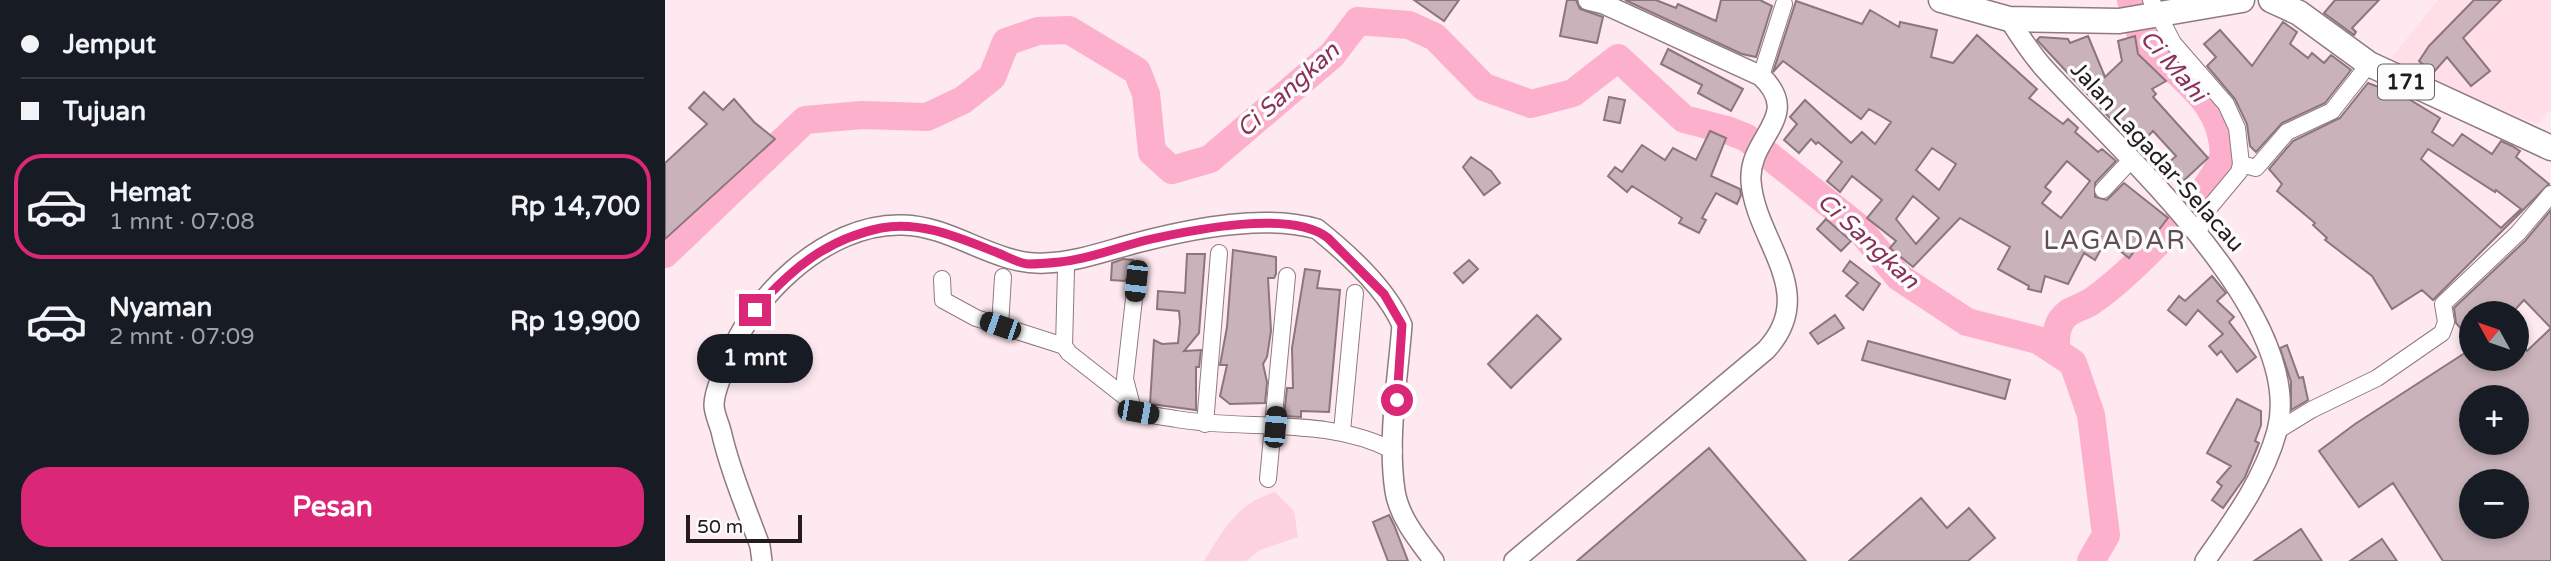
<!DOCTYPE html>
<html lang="id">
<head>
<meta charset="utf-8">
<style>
	:root { --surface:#171b24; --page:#242831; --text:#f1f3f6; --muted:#9ea1a6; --line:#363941; --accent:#db2777 }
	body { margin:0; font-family:"Varela Round",sans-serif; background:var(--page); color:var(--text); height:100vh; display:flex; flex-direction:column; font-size:26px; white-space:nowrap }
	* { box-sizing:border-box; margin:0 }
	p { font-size:23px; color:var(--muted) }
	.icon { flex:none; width:38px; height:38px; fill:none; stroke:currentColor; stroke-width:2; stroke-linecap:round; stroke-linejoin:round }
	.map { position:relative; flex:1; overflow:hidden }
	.drawer { display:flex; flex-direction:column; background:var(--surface); width:665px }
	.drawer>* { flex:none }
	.guide { display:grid; align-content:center; height:154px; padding:0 21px; background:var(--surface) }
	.needle { width:46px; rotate:310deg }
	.controls { position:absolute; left:1794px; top:301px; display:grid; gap:14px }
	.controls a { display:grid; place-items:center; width:70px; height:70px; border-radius:50%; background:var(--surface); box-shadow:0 4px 10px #0003; font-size:35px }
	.scale { position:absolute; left:21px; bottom:18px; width:116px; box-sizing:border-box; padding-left:7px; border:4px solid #231b1e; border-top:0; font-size:19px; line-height:24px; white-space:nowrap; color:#231b1e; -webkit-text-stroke:5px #fcfcfc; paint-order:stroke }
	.end { position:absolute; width:32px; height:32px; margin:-16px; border:9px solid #db2777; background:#fff; box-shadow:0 0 0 4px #fff }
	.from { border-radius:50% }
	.bubble { position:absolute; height:49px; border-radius:24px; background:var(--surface); box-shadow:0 4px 10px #0003; font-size:23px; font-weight:700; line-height:49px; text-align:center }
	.car { position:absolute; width:21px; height:42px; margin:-21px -10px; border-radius:9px; box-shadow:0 0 5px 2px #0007; background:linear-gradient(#222 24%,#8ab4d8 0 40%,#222 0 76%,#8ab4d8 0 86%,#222 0) }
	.guide b { display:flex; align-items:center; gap:24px; height:66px; font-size:26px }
	.guide b+b { border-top:2px solid var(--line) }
	.guide i { width:18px; height:18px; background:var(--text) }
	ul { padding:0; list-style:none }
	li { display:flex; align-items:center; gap:21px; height:105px; margin:0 14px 10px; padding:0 7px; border:4px solid transparent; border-radius:28px }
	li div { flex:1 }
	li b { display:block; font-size:26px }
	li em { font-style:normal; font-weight:700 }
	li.on { border-color:var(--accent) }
	li>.icon { width:63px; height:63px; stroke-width:1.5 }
	.action { display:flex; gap:14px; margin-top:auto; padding:14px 21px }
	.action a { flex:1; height:80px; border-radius:28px; background:var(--accent); color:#fff; font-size:28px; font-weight:700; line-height:80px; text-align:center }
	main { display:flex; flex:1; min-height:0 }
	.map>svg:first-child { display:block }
	.built { fill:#ffdee8 }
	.green { fill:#fcd2e0 }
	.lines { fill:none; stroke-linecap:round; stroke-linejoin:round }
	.river { stroke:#fdb0cb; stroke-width:28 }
	.building { fill:#c9b2b9; stroke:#8b767d; stroke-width:2; fill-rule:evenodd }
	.minor-casing { stroke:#8f7a81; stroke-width:18 }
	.tertiary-casing { stroke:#8f7a81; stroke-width:22 }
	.primary-casing { stroke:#8f7a81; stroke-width:27 }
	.minor { stroke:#fff; stroke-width:16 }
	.tertiary { stroke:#fff; stroke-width:19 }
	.primary { stroke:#fff; stroke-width:24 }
	.route { stroke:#db2777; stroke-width:9 }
	.labels { text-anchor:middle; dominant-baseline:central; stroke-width:7; stroke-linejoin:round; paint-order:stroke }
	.shield { fill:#fcfcfc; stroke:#645e61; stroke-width:2 }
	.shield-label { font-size:21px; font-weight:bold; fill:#231b1e }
	.street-label { font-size:23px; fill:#231b1e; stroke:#fcfcfc }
	.water-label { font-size:24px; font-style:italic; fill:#893257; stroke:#fcfcfc }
	.quarter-label { font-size:26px; letter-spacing:2px; fill:#614d54; stroke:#fcfcfc }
</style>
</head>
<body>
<main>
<section class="drawer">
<div class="guide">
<b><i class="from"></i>Jemput</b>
<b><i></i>Tujuan</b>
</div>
<ul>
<li class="on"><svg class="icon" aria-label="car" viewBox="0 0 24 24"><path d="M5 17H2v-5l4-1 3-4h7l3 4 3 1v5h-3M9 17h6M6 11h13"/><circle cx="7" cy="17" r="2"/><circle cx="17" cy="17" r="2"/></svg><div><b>Hemat</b><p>1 mnt · 07:08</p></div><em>Rp 14,700</em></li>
<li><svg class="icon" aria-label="car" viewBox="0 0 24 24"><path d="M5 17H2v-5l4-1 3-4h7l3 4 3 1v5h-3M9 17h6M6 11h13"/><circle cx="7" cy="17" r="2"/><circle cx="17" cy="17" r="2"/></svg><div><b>Nyaman</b><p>2 mnt · 07:09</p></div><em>Rp 19,900</em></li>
</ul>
<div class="action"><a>Pesan</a></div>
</section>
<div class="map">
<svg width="1886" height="561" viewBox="0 0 1886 561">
	<rect width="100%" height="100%" fill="#fde9ef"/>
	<!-- built -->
	<path class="built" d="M1773 0H1886V110L1872 124 1722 63Z"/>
	<!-- green -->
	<path class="green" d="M610 492 629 511 633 537 595 550 581 561H539C560 528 571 504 610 492Z"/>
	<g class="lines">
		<!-- river -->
		<path class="river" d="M0 254 140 120 197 115 262 117 298 100 327 77 341 42 373 31 404 30 472 71 481 94 487 152 507 170 545 159 667 55 693 21 744 25 770 37 819 87 866 104 908 93 953 58 1019 119 1062 130 1082 138 1193 227 1234 277 1302 322 1373 340 1408 363 1426 415 1441 535 1426 561
			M1391 352C1391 340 1390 326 1399 317 1405 309 1419 307 1427 301 1462 277 1541 199 1557 160 1560 154 1558 142 1556 134 1546 91 1502 70 1477 35 1471 26 1469 11 1466 0"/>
	</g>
	<!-- building -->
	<path class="building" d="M749 0H794L779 21Z
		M902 0H911L915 9 938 17 932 43 895 36Z
		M960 0H991L1011 8 1013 4 1051 21 1056 0H1095L1107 6 1091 57 1077 54Z
		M1670 0H1714L1687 28 1691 32 1689 35 1659 13Z
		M1809 0H1836L1798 38 1825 71 1806 86 1782 57 1768 73 1754 61 1764 46Z
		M1131 1 1197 24 1205 10 1234 27 1235 22 1272 30 1266 57 1288 63 1312 35 1372 89 1364 98 1398 124 1403 119 1413 128 1410 132 1433 152 1437 149 1451 161 1430 183V197L1442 200 1459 183 1503 218 1481 246 1475 244 1464 258 1441 240 1430 260 1419 253 1403 284 1380 276 1376 292 1363 289 1364 286 1333 269 1345 247 1295 218 1248 267 1225 248 1231 241 1202 218 1217 200 1187 176 1175 192 1162 181 1177 162 1153 142 1151 144 1146 139 1134 153 1119 140 1132 124 1125 117 1140 100 1186 143 1197 132 1210 144 1226 122 1204 109 1196 119 1118 61 1108 72ZM1267 148 1291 164 1274 190 1251 170ZM1402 161 1425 181 1396 218 1377 203 1386 192 1380 187ZM1248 196 1274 218 1251 244 1231 219Z
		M1618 22 1632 32 1625 44 1643 58 1647 53 1659 63 1666 55 1686 70 1660 103 1617 123 1591 152 1585 146 1582 124 1570 99 1542 66 1551 57 1539 44 1555 30 1587 66Z
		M1423 36 1440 77 1457 61 1453 41 1470 36 1473 54 1501 81 1487 89 1491 94 1488 97 1543 158 1514 185 1499 167 1511 156 1488 131 1472 147 1372 40 1375 37 1403 39 1405 43Z
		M1003 49 1078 89 1066 111 1033 93 1037 85 996 64Z
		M1703 83 1742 98 1775 118 1767 132 1788 146 1797 134 1827 154 1836 141 1847 146 1855 151 1851 157 1884 184 1768 300 1757 290 1727 309 1707 276 1660 240 1662 238 1648 225 1650 223 1612 191 1617 184 1604 169 1628 141 1675 118ZM1763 149 1830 192 1831 190 1856 209 1836 228 1756 159Z
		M39 92 58 110 69 99 89 122 110 139 0 239V163L42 124 24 108Z
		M944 97 960 100 955 123 939 120Z
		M1045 131 1061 138 1046 176 1075 189 1076 195 1072 204 1051 193 1037 218 1041 220 1034 233 1014 223 1017 218 967 186 962 192 943 176 950 167 957 172 977 145 1000 160 1008 148 1031 160Z
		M806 157 826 171 835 183 819 195 798 167Z
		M1886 210V561H1778L1728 483 1694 507 1654 451 1690 424 1806 349V359H1852V335L1862 351 1886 328 1859 300 1847 313H1806V340L1791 323 1789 308 1860 241ZM1806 397H1852V443H1806ZM1806 481H1852V527H1806Z
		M1161 219 1186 241 1176 251 1152 229Z
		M568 250 611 257V274L609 278H603L606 331 602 357 598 364 602 382 600 403 565 404 555 396 562 365H555L562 327Z
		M522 254H540L534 333 519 351 536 350 534 367H531V410L485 404 489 340 497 344 513 343 515 322 514 311 492 309 493 291 520 293Z
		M458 259 468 260 467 271 460 281 446 280 447 263Z
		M804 260 813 269 798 283 789 273Z
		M1185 261 1215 284 1198 310 1181 296 1193 283 1178 271Z
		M640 269 655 271 652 288 675 290 664 412 636 411V417L619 416 622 388H628L627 348Z
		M1547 276 1561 293 1552 301 1569 317 1564 322 1591 357 1572 372 1556 351 1552 355 1544 346 1558 334 1533 310 1521 325 1503 310 1514 296 1520 301Z
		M872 315 896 339 846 388 823 364Z
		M1170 315 1179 328 1153 344 1145 333Z
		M1203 341 1345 380 1340 399 1197 360Z
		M1622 345 1634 378 1638 377 1643 400 1626 410V382L1615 348Z
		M1572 399 1596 411V425L1590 441 1594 443 1580 477 1558 508 1547 500 1557 486 1552 482 1566 466 1542 453Z
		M1044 448 1141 561H912Z
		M1256 498 1282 528 1304 508 1330 538 1303 561H1184Z
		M724 515 729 525 743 561H723L708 522Z
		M1636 529 1657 561H1589Z
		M1717 539 1732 561H1685Z"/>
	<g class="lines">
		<!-- minor casing -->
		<g class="minor-casing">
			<path id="minor" d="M1486 0 1508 43 1561 104 1572 128 1576 164 1574 172 1544 208 1532 235
				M1096 76 1119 4
				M1576 164 1591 168 1622 132 1667 111 1704 64
				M1438 190 1466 160
				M401 270 399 346 404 353 464 400
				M277 279 278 300 311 318 399 346
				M471 281 460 379 468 410C481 416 497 416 511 419 582 431 663 416 729 451
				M335 326 338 277
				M540 424 554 253
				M677 431 690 293
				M1612 431 1646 410 1712 378 1777 333 1781 322 1778 304 1853 233 1886 194
				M603 479 622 276"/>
		</g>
		<!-- tertiary casing -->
		<g class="tertiary-casing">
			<path id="tertiary" d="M1344 19C1354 35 1365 52 1378 67 1449 146 1643 314 1612 431 1599 479 1568 521 1540 561
				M97 561 95 546C81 508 65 470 56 431 54 423 49 413 49 405 49 393 55 381 59 369 81 301 160 222 238 225 288 226 331 266 380 263 414 262 446 249 479 241 530 228 600 214 652 229 683 254 721 288 737 325 733 378 722 438 730 491 734 517 753 540 769 561
				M849 561 1101 350C1155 292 1090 241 1086 181 1083 136 1139 117 1096 76L939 4 923 0"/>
		</g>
		<!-- primary casing -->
		<g class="primary-casing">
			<path id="primary" d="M1276 0 1344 19 1454 21 1577 0
				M1606 0 1634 13 1704 64 1886 148"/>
		</g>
		<!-- minor -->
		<use href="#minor" class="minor"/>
		<!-- tertiary -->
		<use href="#tertiary" class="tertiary"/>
		<!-- primary -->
		<use href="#primary" class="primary"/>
	</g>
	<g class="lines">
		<!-- route -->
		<path class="route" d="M90 310C126 269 162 239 216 228 256 220 297 239 333 253 343 257 353 263 363 264 374 264 385 263 395 262 425 259 453 247 482 240 527 230 626 209 663 238L719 294 737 325 732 400"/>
	</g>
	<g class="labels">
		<!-- shield labels -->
		<rect class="shield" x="1713" y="64.5" width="56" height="35" rx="5"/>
		<g class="shield-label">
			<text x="1741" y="82">171</text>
		</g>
		<!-- street labels -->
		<g class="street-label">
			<text transform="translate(1492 157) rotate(48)">Jalan Lagadar-Selacau</text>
		</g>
		<!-- water labels -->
		<g class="water-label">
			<text transform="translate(1508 66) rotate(49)">Ci Mahi</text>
			<text transform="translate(623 90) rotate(-42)">Ci Sangkan</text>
			<text transform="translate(1203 241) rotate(43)">Ci Sangkan</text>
		</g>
		<!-- quarter labels -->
		<g class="quarter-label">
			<text x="1450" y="240">LAGADAR</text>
		</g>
	</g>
</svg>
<div class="controls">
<a><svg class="needle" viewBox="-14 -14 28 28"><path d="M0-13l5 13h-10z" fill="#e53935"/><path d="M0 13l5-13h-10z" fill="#9ea1a6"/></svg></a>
<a>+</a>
<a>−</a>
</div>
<div class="scale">50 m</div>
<i class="end from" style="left:732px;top:400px"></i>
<i class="end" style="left:90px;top:310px"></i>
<div class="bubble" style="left:32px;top:334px;width:116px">1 mnt</div>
<i class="car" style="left:471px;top:281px;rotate:186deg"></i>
<i class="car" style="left:335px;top:326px;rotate:289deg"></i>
<i class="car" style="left:473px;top:412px;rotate:100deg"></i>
<i class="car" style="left:610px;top:427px;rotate:5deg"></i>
</div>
</main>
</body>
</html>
